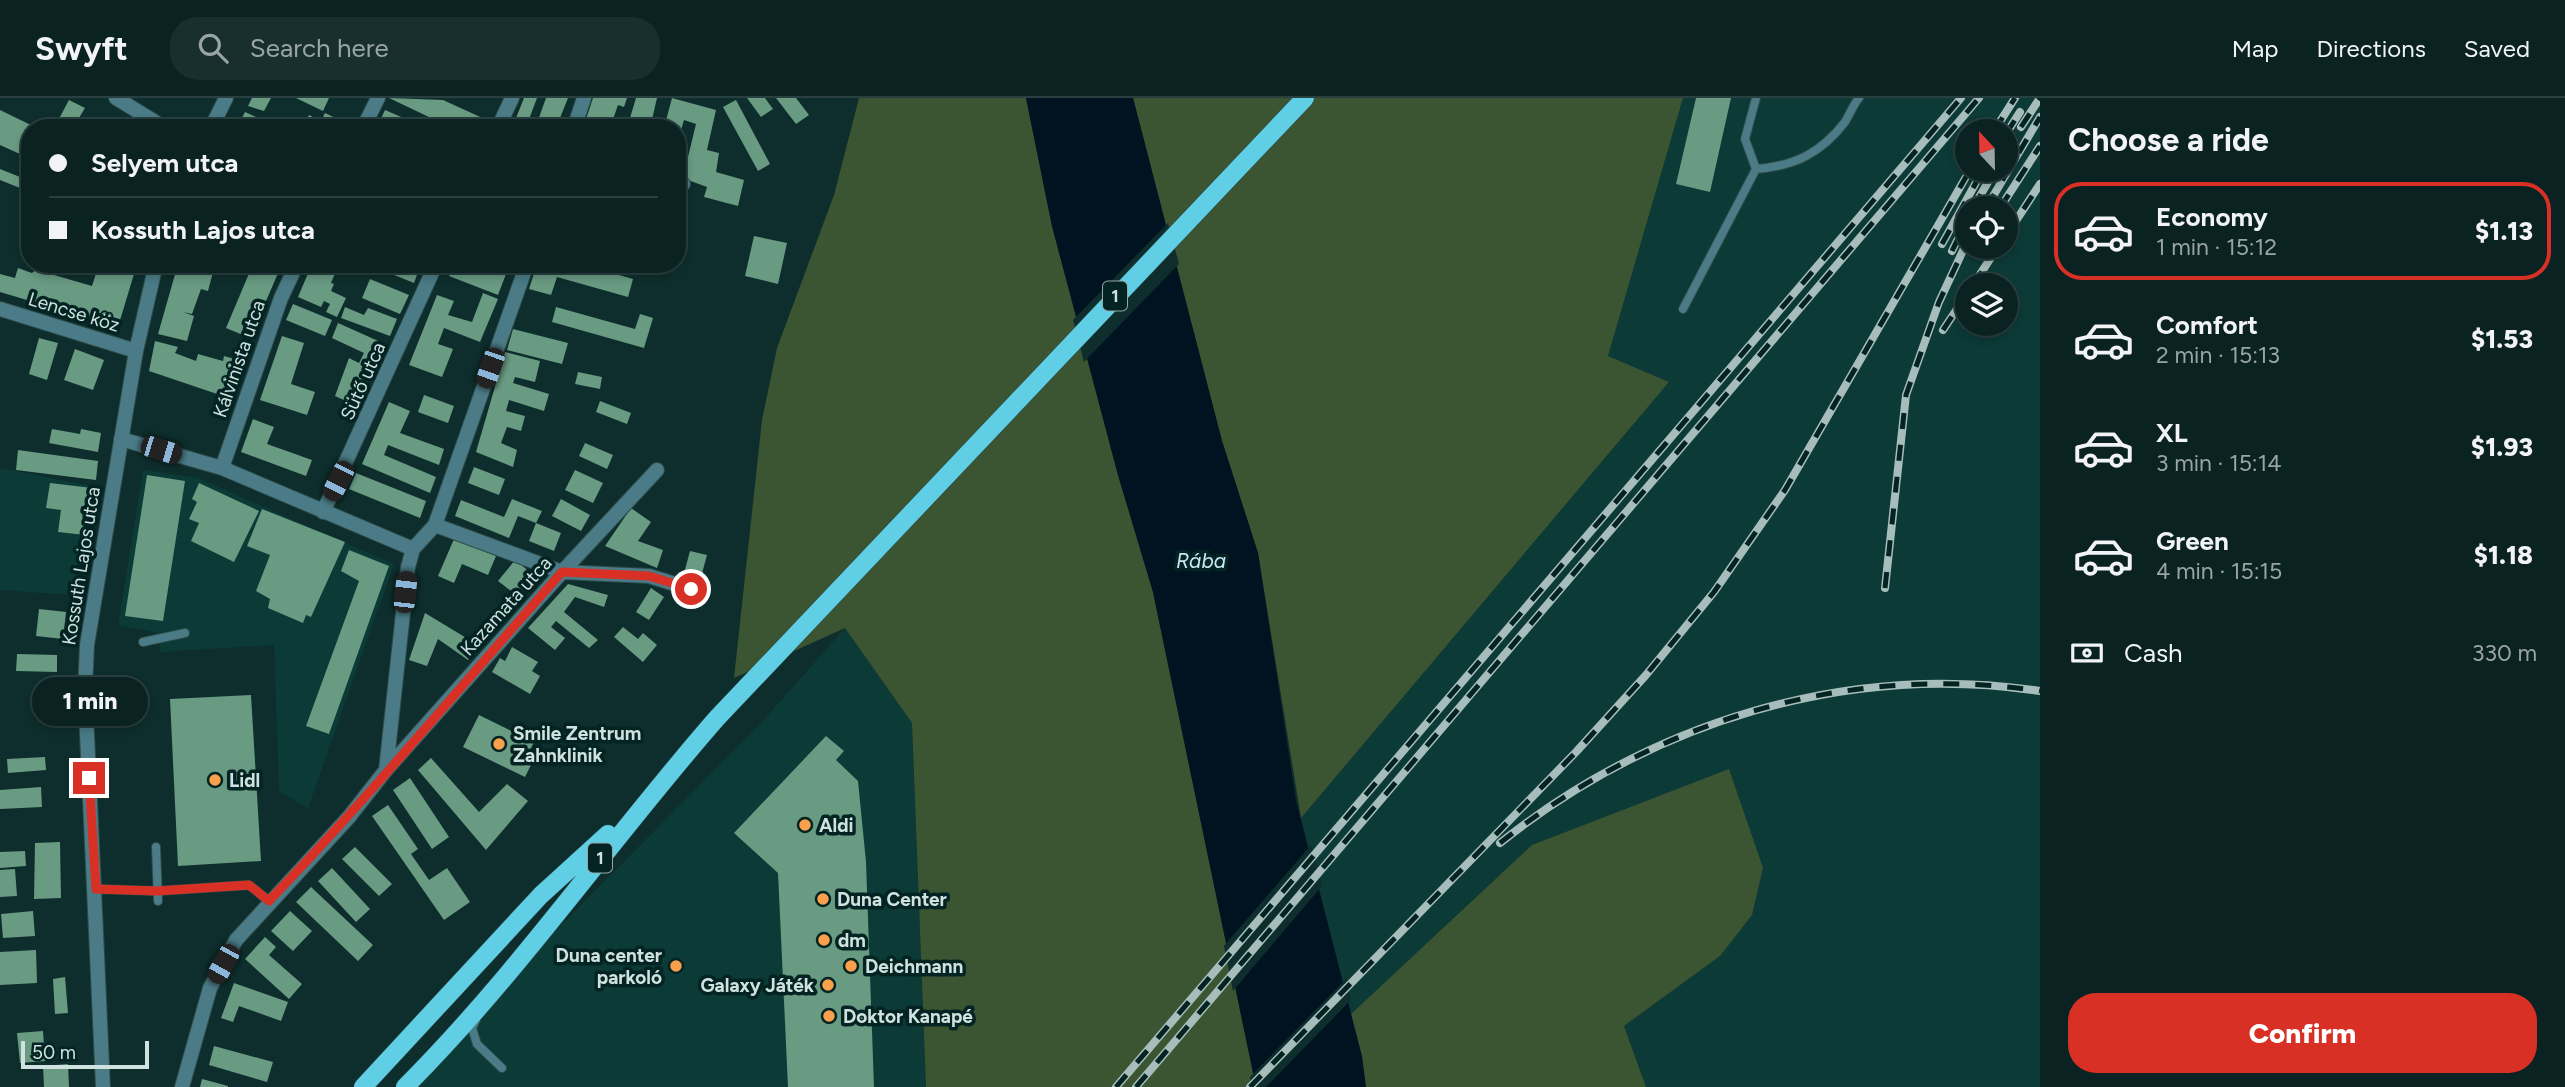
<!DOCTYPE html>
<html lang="en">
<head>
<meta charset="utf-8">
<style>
	:root { --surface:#0a2221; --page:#182f2e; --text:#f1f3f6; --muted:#99a4a5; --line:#2a3f3f; --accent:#d93025 }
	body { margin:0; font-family:Figtree,sans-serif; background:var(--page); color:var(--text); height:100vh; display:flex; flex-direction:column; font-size:26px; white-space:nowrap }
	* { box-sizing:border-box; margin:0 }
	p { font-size:23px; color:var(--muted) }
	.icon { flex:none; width:38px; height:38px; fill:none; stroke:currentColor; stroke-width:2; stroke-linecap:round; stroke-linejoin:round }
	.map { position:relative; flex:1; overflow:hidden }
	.sheet { display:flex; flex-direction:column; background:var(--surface); width:525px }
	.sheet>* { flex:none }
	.top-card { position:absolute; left:21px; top:21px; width:665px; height:154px; border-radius:28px; box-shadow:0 4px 10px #0003,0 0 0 2px var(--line); display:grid; align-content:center; height:154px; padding:0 28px; background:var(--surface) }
	.needle { width:46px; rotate:338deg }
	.fabs { position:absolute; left:1955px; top:21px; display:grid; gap:14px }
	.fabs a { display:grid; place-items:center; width:63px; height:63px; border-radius:50%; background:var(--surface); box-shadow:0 4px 10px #0003,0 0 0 2px var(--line); font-size:35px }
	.scale { position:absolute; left:21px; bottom:18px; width:128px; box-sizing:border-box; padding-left:7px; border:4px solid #d0e2e0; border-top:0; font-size:19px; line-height:24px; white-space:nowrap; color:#d0e2e0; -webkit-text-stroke:5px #032422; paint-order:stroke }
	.end { position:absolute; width:32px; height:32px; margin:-16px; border:9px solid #d93025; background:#fff; box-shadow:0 0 0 4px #fff }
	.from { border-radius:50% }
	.bubble { position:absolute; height:49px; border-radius:24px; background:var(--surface); box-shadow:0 4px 10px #0003,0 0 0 2px var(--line); font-size:23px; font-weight:800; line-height:49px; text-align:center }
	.car { position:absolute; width:21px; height:42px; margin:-21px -10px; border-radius:9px; box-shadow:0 0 5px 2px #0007; background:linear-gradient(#222 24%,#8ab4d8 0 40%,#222 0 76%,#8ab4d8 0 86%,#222 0) }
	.top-card b { display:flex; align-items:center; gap:24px; height:66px; font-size:26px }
	.top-card b+b { border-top:2px solid var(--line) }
	.top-card i { width:18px; height:18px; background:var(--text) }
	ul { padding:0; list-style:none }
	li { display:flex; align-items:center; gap:21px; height:98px; margin:0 14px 10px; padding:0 14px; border:4px solid transparent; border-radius:28px }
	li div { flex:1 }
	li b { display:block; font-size:26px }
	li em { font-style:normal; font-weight:800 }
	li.current { border-color:var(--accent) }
	li>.icon { width:63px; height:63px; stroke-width:1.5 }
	h2 { padding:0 28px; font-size:32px; line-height:84px }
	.pay { display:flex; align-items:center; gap:18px; height:77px; padding:0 28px; font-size:26px }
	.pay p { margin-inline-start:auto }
	.action { display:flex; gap:14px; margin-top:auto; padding:14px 28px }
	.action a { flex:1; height:80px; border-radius:28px; background:var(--accent); color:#fff; font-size:28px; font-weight:800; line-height:80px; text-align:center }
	header { display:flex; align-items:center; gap:42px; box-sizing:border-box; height:98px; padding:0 35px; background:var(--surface); border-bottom:2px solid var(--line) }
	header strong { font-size:33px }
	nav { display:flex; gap:38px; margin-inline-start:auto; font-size:24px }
	.search { width:490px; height:63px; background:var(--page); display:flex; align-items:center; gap:18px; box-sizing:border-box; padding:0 24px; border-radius:28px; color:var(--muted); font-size:26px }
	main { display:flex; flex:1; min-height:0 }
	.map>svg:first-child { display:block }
	.built { fill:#0c3a37; fill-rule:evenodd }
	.green { fill:#3b5432 }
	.water { fill:#011321 }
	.pier { fill:#0d2e2c }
	.building { fill:#699a82 }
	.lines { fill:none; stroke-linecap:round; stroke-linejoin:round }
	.service-casing { stroke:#2c4b49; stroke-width:10 }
	.minor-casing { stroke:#2c4b49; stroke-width:16 }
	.tertiary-casing { stroke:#2c4b49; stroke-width:16 }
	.primary-casing { stroke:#2c4b49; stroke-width:19 }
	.service { stroke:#4a7b86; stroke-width:8 }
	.minor { stroke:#4a7b86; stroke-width:14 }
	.tertiary { stroke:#4a7b86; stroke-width:14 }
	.primary { stroke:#60cfe6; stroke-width:18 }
	.rail-casing { stroke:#a7bdbb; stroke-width:8 }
	.rail { stroke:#032422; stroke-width:5; stroke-dasharray:16; stroke-linecap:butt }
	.route { stroke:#d93025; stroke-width:9 }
	.poi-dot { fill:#f9a04d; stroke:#032422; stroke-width:2.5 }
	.labels { text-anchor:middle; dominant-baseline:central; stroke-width:7; stroke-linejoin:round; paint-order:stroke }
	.shield { fill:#032422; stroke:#92a9a7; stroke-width:2 }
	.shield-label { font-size:18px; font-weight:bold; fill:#d0e2e0 }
	.street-label { font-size:19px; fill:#d0e2e0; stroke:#032422 }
	.poi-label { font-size:19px; font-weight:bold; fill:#d0e2e0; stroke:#032422; text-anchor:start }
	.water-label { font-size:21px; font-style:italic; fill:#cbe5f8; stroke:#032422 }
</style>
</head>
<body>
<header>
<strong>Swyft</strong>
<div class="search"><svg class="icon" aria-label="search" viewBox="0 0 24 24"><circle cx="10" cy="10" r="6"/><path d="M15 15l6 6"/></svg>Search here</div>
<nav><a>Map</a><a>Directions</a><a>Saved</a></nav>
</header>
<main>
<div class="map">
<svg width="2040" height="989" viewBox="0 0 2040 989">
	<rect width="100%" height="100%" fill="#0d2e2c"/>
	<!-- built -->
	<path class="built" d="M1683 0H2040V989H1646L1624 928 1720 858 1532 747 1351 916 1301 720 1669 284 1608 258ZM1967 33H2006V72H1967ZM1967 110H2006V149H1967ZM1967 187H2006V226H1967Z
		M0 370 92 388 72 497 0 492Z
		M143 372 198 380 394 466 308 710 279 693 274 547 160 554 159 535 118 527Z
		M845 530 912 625 926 989H401L761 625Z"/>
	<!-- green -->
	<path class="green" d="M859 0H1026L1052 128 1118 377 1153 494 1256 989H926L912 625 845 530 734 580 762 322 777 250 834 97Z
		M1133 0H1683L1608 258 1669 284 1301 720 1258 455 1222 343Z
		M1729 671 1763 770 1752 817 1720 858 1624 928 1646 989H1366L1351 916 1532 747Z"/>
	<!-- water -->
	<path class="water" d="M1026 0H1133L1222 343 1258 455 1296 703 1362 958 1366 989H1256L1153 494 1118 377 1052 128Z"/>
	<!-- pier -->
	<path class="pier" d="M1168 125 1179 166 1084 264 1073 222Z
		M1311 747 1322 788 1233 893 1224 848Z
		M1346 881 1351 902 1266 989H1252L1250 979Z"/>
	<!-- building -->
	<path class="building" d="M252 0H271L264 13 248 8Z
		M296 0H329L323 13Z
		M389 0 443 2 489 23 486 30H452Z
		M524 0H537L528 24 516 20Z
		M546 0H568L556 30H528L529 25 536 28Z
		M593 0H627L624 9 618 7 610 30H583Z
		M636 0H657L650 30H627Z
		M672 0 716 12 707 52 719 55 716 74 744 82 738 108 704 99 707 89 677 78V58L687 63 696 26 684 22 678 42 677 30H664Z
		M747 0H765L773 11 761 19Z
		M776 0H796L809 17 796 26Z
		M1696 0H1731L1710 94 1676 86Z
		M69 2 85 10 73 30H54Z
		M736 2 770 66 758 73 723 9Z
		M0 12 37 30H30V46L25 44 20 56 0 47Z
		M385 12 427 30 378 27Z
		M245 14 280 30H237Z
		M325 15 348 26 346 30H303L309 17 321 23Z
		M0 71 30 83V94L0 82Z
		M754 138 787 145 778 186 745 178Z
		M99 166H137L118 229 0 194V176L15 180 18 170 32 175 41 167 47 175 92 188Z
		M178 166H203L201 170 213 174 208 193 201 191 192 216 183 214 194 218 187 243 158 236Z
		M253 166H282L250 240 226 230Z
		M312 166H339L331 185 334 186 331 193 346 200 337 219 326 214 330 206 324 203 321 209 298 199Z
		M367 166H421L414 185Z
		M454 166H472L471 169 490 176 492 171 506 176 498 197 449 178Z
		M537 166H580L633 181 628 199 557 179 551 197 529 191Z
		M370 181 409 197 400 216 362 200Z
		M483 195 498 201 480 244 444 230 438 246 453 251 442 279 409 267 437 197 454 203 448 217 472 224Z
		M293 206 332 222 325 238 286 222Z
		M345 209 364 217 368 210 397 221 390 238 341 220Z
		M556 209 635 231 640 216 653 220 644 250 552 224Z
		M338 225 385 246 357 308 335 298 349 260 359 265 364 255 332 240Z
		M513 231 568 245 562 266 507 252Z
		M282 238 304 245 291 286 315 294 307 317 260 302Z
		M39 240 58 245 47 282 29 276Z
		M155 243 178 249 175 255 196 263 198 256 223 263 224 258 238 262 226 299 149 273Z
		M75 251 104 262 93 292 64 282Z
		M505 254 540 263 535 284 515 279 513 285 549 296 544 313 509 302 506 313 525 318 521 333 507 329 501 345 517 352 513 369 476 354Z
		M578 274 602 279 600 291 575 286Z
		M424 297 454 308 448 325 418 314Z
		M600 303 631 315 627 326 596 314Z
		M389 304 410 313 400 335 444 351 439 367 388 347 384 357 436 379 430 395 362 366Z
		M253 321 274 329 267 346 312 362 306 378 241 354Z
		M52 331 80 336 81 331 101 335 98 354 49 345Z
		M585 345 613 357 607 371 579 358Z
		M18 352 98 363 96 382 16 372Z
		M474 369 505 381 499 397 468 385Z
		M575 372 603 385 593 405 565 392Z
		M356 375 426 403 420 420 349 391Z
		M147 377 185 383 163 523 125 518Z
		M50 385 92 390 85 437 58 434 61 412 46 410Z
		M199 385 259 413 234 464 191 443 199 425 189 421 197 404 192 401Z
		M512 401 542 413 536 425 518 418 509 440 455 418 461 402 504 419Z
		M561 401 590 417 581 433 552 418Z
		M631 410 651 424 638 443 663 452 657 470 605 448Z
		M262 411 345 444 311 519 306 517 303 525 268 510 270 501 256 493 270 457 247 448Z
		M536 425 561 435 554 453 529 443Z
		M454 441 496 458 488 477 462 466 454 485 438 478Z
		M349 452 389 468 329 636 306 628 359 483 341 473Z
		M690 453 707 457 700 483 683 479Z
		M515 462 535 478 519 499 498 483Z
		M568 486 608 497 604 509 575 499 564 514 598 542 589 550 556 523 551 529 565 540 555 552 528 530Z
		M651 490 664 499 649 522 636 514Z
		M39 511 66 514 63 541 36 538Z
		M425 515 478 547 468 562 438 541 427 568 409 562Z
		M623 529 638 541 643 535 657 547 643 564 614 539Z
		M512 549 538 564 532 573 540 578 530 596 492 574 500 560 505 563Z
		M17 556 57 557V574L16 573Z
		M251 597 261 763 178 768 170 601Z
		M479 617 534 644 527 658 534 661 525 679 463 649Z
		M826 638 844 653 836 662 858 683 866 764 874 989H788L778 775 734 735Z
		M45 659 46 672 8 675 7 661Z
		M431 660 479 714 507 686 528 703 486 752 418 672Z
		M410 680 449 739 432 751 393 692Z
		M41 689 42 709 0 711V692Z
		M388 707 418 751 411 756 429 782 447 770 470 804 444 822 372 718Z
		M60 744 61 800 34 801 35 745Z
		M355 749 392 786 379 798 342 761Z
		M25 753 26 768 0 770V754Z
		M332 770 370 811 356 824 318 783Z
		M15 771 17 798 0 799V772Z
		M311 789 373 847 358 863 296 804Z
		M33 813 35 838 3 840 1 816Z
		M290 813 312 833 293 853 271 833Z
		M265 839 276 849 269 857 302 886 289 901 245 861Z
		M36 852 37 885 0 887V854Z
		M65 879 68 915 55 916 53 881Z
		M234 885 288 904 281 923 239 908 233 924 221 920Z
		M43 933 45 963 20 965 17 935Z
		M214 948 273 964 267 984 209 967Z
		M68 966 69 989H44L43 968Z
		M202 981 228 988V989H200Z"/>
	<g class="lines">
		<!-- service casing -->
		<g class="service-casing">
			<path id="service" d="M1756 71 1745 41 1756 0
				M1683 211 1756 71C1795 68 1821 55 1845 24 1850 16 1853 7 1859 0
				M143 544 185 535
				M156 749 158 803
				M96 791 157 793 249 787 269 803
				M476 922 472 930 477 946 502 970"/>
		</g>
		<!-- minor casing -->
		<g class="minor-casing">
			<path id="minor" d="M116 0 165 30
				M363 30 378 0
				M498 30 512 0
				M574 30 584 0
				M677 84 683 86
				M0 211 136 253
				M121 341 222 370 413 451
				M222 370 281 200 297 166
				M323 414 436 166
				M435 427 562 474 649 478 691 491
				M386 672 408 469 413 451 435 427 527 166
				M182 989 210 890 236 842 349 719 386 672 562 474 657 372"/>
		</g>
		<!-- tertiary casing -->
		<g class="tertiary-casing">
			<path id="tertiary" d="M211 30 226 0
				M103 989 85 592 87 547 136 253 156 166"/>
		</g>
		<!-- primary casing -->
		<g class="primary-casing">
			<path id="primary" d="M363 989 541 797 608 736
				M405 989C519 875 611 741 717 620L1305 0"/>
		</g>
		<!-- service -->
		<use href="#service" class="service"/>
		<!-- minor -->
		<use href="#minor" class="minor"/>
		<!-- tertiary -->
		<use href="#tertiary" class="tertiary"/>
		<!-- primary -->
		<use href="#primary" class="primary"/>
		<!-- rail casing -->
		<g class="rail-casing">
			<path id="rail" d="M2021 29 2040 0
				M1994 33 2015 0
				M2006 36 2020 14
				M1973 110 1995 72
				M1986 110 2040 19
				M2000 110 2040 48
				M2006 138 2040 86
				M1942 146 1983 72
				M1952 153 1967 122
				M1973 187 1998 149
				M1943 232 1967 196
				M1885 490 1906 297 1939 204 1967 144
				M1500 745C1652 624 1846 564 2040 593
				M1116 989 1961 0
				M1136 989 1979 0
				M1250 989 1576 654 1646 577 1714 494 1785 392 1970 72"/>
		</g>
		<!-- rail -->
		<use href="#rail" class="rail"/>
	</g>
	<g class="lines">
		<!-- route -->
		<path class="route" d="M89 680 96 791 157 793 249 787 269 803C371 697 464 584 562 474L649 478 691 491"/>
	</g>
	<!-- markers -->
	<g class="poi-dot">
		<circle cx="499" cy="646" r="7"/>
		<circle cx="215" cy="682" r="7"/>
		<circle cx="805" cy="727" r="7"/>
		<circle cx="823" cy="801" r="7"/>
		<circle cx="824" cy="842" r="7"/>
		<circle cx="676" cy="868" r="7"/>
		<circle cx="851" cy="868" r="7"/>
		<circle cx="828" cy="887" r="7"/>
		<circle cx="829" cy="918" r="7"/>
	</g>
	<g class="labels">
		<!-- shield labels -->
		<g class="shield">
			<rect x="1103" y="183.5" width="24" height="29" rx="5"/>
			<rect x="588" y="745.5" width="24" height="29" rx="5"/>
		</g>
		<g class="shield-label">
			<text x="1115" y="198">1</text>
			<text x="600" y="760">1</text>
		</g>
		<!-- street labels -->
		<g class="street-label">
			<text transform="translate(74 214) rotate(17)">Lencse köz</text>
			<text transform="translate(239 261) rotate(-71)">Kálvinista utca</text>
			<text transform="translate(363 283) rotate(-66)">Sütő utca</text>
			<text transform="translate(81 468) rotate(-81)">Kossuth Lajos utca</text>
			<text transform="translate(506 508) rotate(-48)">Kazamata utca</text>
		</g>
		<!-- poi labels -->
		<g class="poi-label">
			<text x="513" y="635">Smile Zentrum<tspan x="513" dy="22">Zahnklinik</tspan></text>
			<text x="229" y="682">Lidl</text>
			<text x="819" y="727">Aldi</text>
			<text x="837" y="801">Duna Center</text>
			<text x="838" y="842">dm</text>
			<text x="662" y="857" text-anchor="end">Duna center<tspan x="662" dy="22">parkoló</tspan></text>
			<text x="865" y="868">Deichmann</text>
			<text x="814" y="887" text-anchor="end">Galaxy Játék</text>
			<text x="843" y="918">Doktor Kanapé</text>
		</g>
		<!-- water labels -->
		<g class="water-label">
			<text x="1201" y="462">Rába</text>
		</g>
	</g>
</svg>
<div class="fabs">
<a><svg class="needle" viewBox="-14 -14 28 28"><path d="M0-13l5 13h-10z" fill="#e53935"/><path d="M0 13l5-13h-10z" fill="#99a4a5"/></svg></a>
<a><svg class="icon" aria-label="locate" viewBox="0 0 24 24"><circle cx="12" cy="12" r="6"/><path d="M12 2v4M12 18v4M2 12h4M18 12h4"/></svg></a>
<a><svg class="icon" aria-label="layers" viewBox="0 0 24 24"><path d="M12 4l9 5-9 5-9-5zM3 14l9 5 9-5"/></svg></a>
</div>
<div class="scale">50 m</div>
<i class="end from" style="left:691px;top:491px"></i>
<i class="end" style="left:89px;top:680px"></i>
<div class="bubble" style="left:32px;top:579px;width:116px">1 min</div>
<i class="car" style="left:490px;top:270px;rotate:199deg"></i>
<i class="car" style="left:161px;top:352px;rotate:107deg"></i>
<i class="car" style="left:338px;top:383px;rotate:207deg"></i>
<i class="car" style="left:405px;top:494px;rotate:6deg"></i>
<i class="car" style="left:223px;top:866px;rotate:209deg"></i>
<div class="top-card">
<b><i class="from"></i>Selyem utca</b>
<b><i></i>Kossuth Lajos utca</b>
</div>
</div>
<section class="sheet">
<h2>Choose a ride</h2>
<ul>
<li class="current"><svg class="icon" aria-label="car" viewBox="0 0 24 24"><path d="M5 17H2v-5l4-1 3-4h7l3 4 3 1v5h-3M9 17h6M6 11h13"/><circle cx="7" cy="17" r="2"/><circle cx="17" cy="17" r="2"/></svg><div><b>Economy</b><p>1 min · 15:12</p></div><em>$1.13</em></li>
<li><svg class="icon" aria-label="car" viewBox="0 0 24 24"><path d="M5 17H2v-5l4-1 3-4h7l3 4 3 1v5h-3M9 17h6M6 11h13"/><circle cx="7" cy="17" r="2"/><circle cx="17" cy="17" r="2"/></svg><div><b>Comfort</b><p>2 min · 15:13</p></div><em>$1.53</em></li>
<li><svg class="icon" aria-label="car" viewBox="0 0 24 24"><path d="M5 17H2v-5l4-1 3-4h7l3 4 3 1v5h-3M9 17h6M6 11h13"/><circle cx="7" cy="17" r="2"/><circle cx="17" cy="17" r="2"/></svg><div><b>XL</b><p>3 min · 15:14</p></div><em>$1.93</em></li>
<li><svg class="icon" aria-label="car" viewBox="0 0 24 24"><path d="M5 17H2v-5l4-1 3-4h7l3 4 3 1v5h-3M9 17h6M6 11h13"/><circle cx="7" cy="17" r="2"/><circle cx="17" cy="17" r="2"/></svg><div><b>Green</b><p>4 min · 15:15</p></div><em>$1.18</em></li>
</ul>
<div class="pay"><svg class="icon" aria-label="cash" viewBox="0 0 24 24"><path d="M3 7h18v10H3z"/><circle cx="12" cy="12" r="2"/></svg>Cash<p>330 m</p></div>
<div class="action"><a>Confirm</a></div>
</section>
</main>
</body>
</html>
